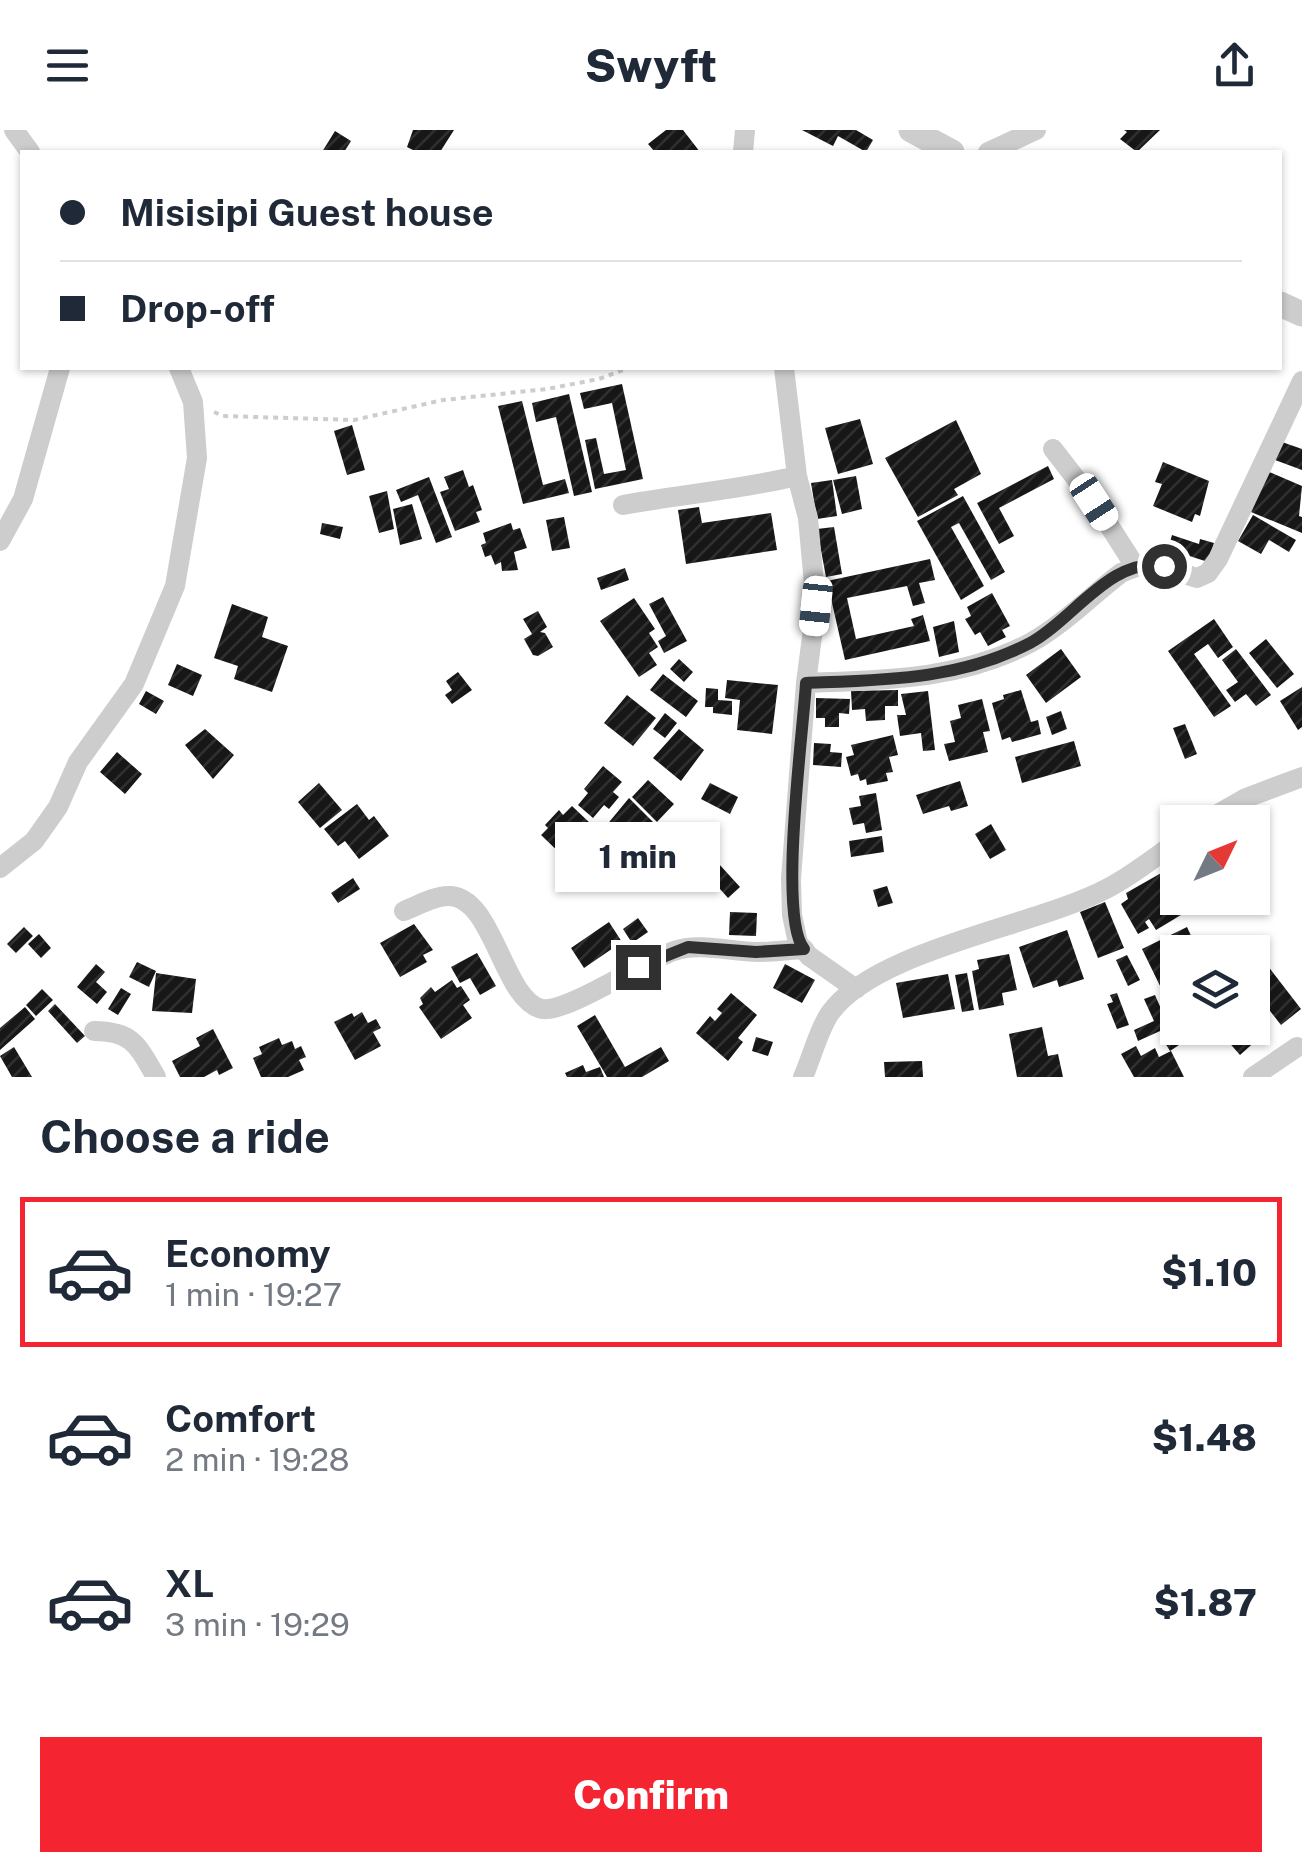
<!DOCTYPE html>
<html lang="en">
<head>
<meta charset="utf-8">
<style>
	:root { --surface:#fff; --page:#f6f6f7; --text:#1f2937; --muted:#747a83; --line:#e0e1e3; --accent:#f52431 }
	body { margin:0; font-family:"Public Sans",sans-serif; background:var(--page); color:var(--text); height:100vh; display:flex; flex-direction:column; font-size:38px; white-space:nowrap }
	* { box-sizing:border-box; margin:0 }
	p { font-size:32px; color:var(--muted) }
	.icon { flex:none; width:55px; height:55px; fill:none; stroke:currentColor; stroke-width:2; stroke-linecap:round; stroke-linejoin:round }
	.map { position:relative; height:947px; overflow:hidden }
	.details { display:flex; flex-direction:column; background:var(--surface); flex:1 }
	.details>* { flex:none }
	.guide { position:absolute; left:20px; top:20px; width:1262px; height:220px; border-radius:0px; box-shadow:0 2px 8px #0004; display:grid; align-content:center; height:220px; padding:0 40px; background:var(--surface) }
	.needle { width:65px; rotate:47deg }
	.tools { position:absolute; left:1160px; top:675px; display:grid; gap:20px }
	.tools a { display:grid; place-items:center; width:110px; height:110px; border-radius:0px; background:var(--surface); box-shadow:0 2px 8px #0004; font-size:50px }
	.end { position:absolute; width:45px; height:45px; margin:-22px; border:12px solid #303030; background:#fff; box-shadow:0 0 0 5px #fff }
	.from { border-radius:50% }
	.bubble { position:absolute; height:70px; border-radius:0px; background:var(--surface); box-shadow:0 2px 8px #0004; font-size:32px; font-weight:800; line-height:70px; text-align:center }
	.car { position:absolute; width:30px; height:60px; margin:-30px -15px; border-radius:12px; box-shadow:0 0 8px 2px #0007; background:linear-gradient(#fff 24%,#345 0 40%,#fff 0 76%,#345 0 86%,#fff 0) }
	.guide b { display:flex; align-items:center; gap:35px; height:95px; font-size:38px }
	.guide b+b { border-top:2px solid var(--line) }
	.guide i { width:25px; height:25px; background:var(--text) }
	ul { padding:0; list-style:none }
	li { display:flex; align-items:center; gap:30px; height:150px; margin:0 20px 15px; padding:0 20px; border:5px solid transparent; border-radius:0px }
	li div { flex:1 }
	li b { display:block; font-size:38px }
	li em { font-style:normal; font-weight:800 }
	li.on { border-color:var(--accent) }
	li>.icon { width:90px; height:90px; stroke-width:1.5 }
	h2 { padding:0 40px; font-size:45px; line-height:120px }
	.cta { display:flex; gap:20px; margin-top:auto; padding:20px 40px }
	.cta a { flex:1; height:115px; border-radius:0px; background:var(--accent); color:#fff; font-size:40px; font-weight:800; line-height:115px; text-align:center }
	header { display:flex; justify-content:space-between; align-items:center; height:130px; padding:0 40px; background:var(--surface); font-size:45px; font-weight:800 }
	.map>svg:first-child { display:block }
	.building { fill:url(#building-hatch) }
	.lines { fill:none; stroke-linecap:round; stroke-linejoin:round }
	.path { stroke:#cdcdcd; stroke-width:4; stroke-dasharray:5 5; stroke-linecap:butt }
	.minor { stroke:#cdcdcd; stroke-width:20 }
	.tertiary { stroke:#cdcdcd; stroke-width:25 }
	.route { stroke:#303030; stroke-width:12 }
</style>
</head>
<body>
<header><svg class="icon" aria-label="menu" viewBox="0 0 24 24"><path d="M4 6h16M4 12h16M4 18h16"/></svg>Swyft<svg class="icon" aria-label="share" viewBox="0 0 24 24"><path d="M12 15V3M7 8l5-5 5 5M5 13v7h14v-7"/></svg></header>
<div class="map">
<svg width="1302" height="947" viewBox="0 0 1302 947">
	<defs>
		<pattern id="building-hatch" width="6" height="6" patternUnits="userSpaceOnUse" patternTransform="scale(2.5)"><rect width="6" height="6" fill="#171717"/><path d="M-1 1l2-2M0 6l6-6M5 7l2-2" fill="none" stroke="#303030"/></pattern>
	</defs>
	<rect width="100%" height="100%" fill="#fff"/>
	<!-- building -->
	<path class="building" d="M413 0H454L440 22H417L407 17Z
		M666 0H683L700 22H655L648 14Z
		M802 0H856L873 10 866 22 838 6 833 16Z
		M1124 0H1160L1137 22 1120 9 1127 2Z
		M335 1 351 11 344 22H322Z
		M622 254 643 349 595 359 585 310 596 308 604 344 626 340 612 273 584 279 580 263Z
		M569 264 592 362 574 366 556 287 536 292 532 273Z
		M522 271 543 355 565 349 569 363 523 374 498 276Z
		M860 289 873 334 838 344 825 298Z
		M956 290 981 344 954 359 958 365 918 387 885 328Z
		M352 295 365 340 347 345 334 301Z
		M1282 312 1302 319V340L1275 330Z
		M1163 332 1209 351 1200 386 1195 384 1192 392 1153 376 1162 354 1155 352Z
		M1048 336 1054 349 999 378 1014 406 999 414 977 373Z
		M463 340 469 357 473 355 482 380 476 382 480 392 455 401 440 362 449 359 444 347Z
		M1267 341 1302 356 1299 386 1302 387V403L1251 382Z
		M856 346 862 379 842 384 833 350Z
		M429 347 452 407 436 413 418 365 401 372 396 360Z
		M832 350 837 386 817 389 811 353Z
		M387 361 394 399 379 403 369 366Z
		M963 366 1005 442 991 450 959 393 951 397 984 456 961 470 917 391Z
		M412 374 422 409 400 415 393 379Z
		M699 377 702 393 771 383 777 420 686 434 678 380Z
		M1253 385 1296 410 1289 422 1269 410 1261 424 1238 411Z
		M564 387 570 418 552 421 546 390Z
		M322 393 343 397 340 409 320 404Z
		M511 393 513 400 520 398 527 418 514 422 518 440 502 441 501 432 495 435 491 425 485 427 481 415 486 413 483 403Z
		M834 397 842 444 826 447 817 399Z
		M1172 405 1199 414 1200 409 1214 413 1208 432 1168 419Z
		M930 429 935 450 919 453 925 473 913 476 907 456 847 468 856 509 914 496 911 489 923 485 930 511 845 530 827 451Z
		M625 438 629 450 601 460 597 448Z
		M992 463 1010 496 1002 500 1006 507 988 516 980 502 975 505 965 489 971 486 967 477Z
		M663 467 687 511 664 523 658 511 666 506 649 474Z
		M634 468 655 499 649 503 658 517 649 523 657 535 639 547 600 491Z
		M232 474 268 487 262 507 288 516 272 562 234 549 238 536 214 528Z
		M538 481 547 497 540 502 545 503 553 517 538 526 533 525 524 509 532 504 523 489Z
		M1214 489 1233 517 1218 528 1208 514 1194 524 1231 576 1214 587 1168 521Z
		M954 491 959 522 939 527 933 497Z
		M1266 509 1294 544 1277 558 1249 523Z
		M1061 519 1081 547 1046 573 1026 545Z
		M1236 519 1271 565 1256 576 1246 564 1235 572 1226 560 1238 552 1222 530Z
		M679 529 693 542 684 552 670 539Z
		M177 534 202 545 193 566 168 555Z
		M458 542 472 560 452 574 445 565 452 560 446 551Z
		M663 544 698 571 686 587 650 560Z
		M727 550 778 555 772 604 737 600 740 570 725 568Z
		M1302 557V597L1298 600 1280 571Z
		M706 558 718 559V570L732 571V585L713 583V577H705Z
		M898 560V576H885V590L866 591 865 579 852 580 851 561Z
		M1021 560 1031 592 1038 590 1041 604 1012 612 1010 607 1002 610 992 573 1004 569 1003 565Z
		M146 561 164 571 156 584 139 574Z
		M928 561 935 620 923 621 921 603 900 606 897 585H906L901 564Z
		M627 565 656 588 633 616 604 593Z
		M816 568 850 569 849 584 839 583V597H825V588H816Z
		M982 569 990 601 983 602 988 622 949 631 944 614 955 612 950 591 961 588 958 575Z
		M1061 581 1067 599 1052 605 1046 587Z
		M665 583 677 593 665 608 653 599Z
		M1185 594 1197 624 1185 629 1173 598Z
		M205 599 234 625 213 649 185 615Z
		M679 599 704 620 681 651 653 628Z
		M893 605 898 625 889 627 893 642 886 643 888 651 867 655 866 649 860 651 858 644 851 646 846 627 854 625 851 615Z
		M1074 611 1081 636 1022 653 1015 627Z
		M814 613 831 614 830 622 842 623 841 637 813 635Z
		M117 622 142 644 125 664 100 642Z
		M603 636 622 652 613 662 619 667 609 679 604 675 593 688 578 675 588 663 584 659Z
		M648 650 674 674 657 692 632 667Z
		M960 651 968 676 951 681 949 676 923 684 916 665Z
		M319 653 342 680 320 698 298 672Z
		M710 653 738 667 730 684 701 669Z
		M876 663 882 700 866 703 864 693 853 695 849 678 861 676 859 666Z
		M629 668 670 709 652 728 632 710 621 722 615 717 610 723 630 741 621 750 603 734 598 740 582 725Z
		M357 674 369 690 374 686 389 706 359 729 345 711 338 716 324 699Z
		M572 676 591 694 585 700 590 704 566 729 541 705 548 698 545 695 559 680 563 685Z
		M991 694 1006 720 990 729 975 704Z
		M882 706 884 722 851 727 849 711Z
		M708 722 740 757 728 768 697 733Z
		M1163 742 1186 782 1156 800 1149 789 1145 792 1149 798 1138 804 1121 774 1128 769 1126 763Z
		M353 748 360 759 338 773 331 763Z
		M887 756 893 773 878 777 873 760Z
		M1105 772 1124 818 1098 828 1080 782Z
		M730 782 757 783 756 806 729 805Z
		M638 788 648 802 632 813 623 799Z
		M609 792 622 812 584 838 571 818Z
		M414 794 433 820 423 825 427 832 400 847 380 813Z
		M24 797 33 806 16 823 7 814Z
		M1187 797 1194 812 1165 826 1169 834 1178 830V858L1164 864 1142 819Z
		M1067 800 1084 849 1059 857 1057 850 1033 858 1019 817Z
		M39 804 51 818 41 828 28 814Z
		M477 823 496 856 480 865 470 848 460 853 451 837Z
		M1258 823 1301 879 1281 895 1252 858V828Z
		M1009 824 1017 860 1002 863 1004 875 979 880 972 841 979 839 977 830Z
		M1127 825 1140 850 1128 856 1116 830Z
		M137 832 156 841 149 857 129 847Z
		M96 834 105 842 96 852 107 862 97 874 77 857Z
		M785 834 815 850 802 873 773 858Z
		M156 843 196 849 192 883 152 881Z
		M967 843 974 880 962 882 955 845Z
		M948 844 955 879 903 888 896 853Z
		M452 850 457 858 461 856 470 870 463 875 472 888 441 909 419 877 423 874 420 868 431 857 435 862Z
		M121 858 131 864 118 885 108 879Z
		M42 859 53 870 36 886 26 875Z
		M731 863 757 885 738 908 743 912 728 931 696 903 710 886 715 891 722 883 717 879Z
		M1117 863 1129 895 1117 899 1107 874 1113 872 1110 865Z
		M1155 865 1169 897 1138 911 1134 900 1154 891 1144 869Z
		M55 874 85 906 77 913 48 881Z
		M25 877 35 889 0 920V898Z
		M362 882 368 893 376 889 381 898 373 902 381 916 355 930 334 892 352 883 354 887Z
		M1252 882 1268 900 1240 925 1219 901 1223 898H1252Z
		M595 885 625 937 661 917 669 931 642 947H607L577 896Z
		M1042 897 1048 926 1058 924 1063 947H1017L1009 904Z
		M213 899 233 938 219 945 217 940 204 947H180L172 931 200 916 196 908Z
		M1178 899 1185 911 1170 921 1162 908Z
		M756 907 773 912 768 926 752 921Z
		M279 908 282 915 292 911 295 919 301 916 306 927 299 930 304 940 288 947H261L253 928 262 924 259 917Z
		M1136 916 1141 926 1155 918 1159 927 1171 921 1184 947H1134L1121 924Z
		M14 917 32 947H12L0 926Z
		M922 931 923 947H885L884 932Z
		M583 935 586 942 600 937 604 947H567L565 943Z"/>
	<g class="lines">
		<!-- path -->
		<path class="path" d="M214 282 223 286 354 290 443 270 547 259 599 249 628 238"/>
		<!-- minor -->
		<path class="minor" d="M14 0 30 22
			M743 22 745 0
			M988 22 1036 0
			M784 238 797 346 808 388 816 476 806 553 791 749 792 785 798 813 809 826 856 859
			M1053 319 1094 372 1135 436
			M623 375C681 364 739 360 797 346
			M0 411 23 369 60 238
			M806 553C883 550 960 550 1030 513 1063 495 1092 465 1121 443 1153 427 1166 439 1197 448L1208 443 1218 429 1302 251
			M1204 692 1246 668 1302 647
			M0 738 34 711 58 677 78 632 134 554 175 456 197 328 193 272 179 238
			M404 781C417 776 434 766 448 766 494 765 502 870 542 879 567 883 645 830 674 821 700 812 731 822 758 822 773 822 788 820 804 819
			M94 901C133 901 138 916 156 947
			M803 947C812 927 818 901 830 883 876 819 1037 796 1108 758 1133 745 1155 727 1178 711
			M1253 947 1297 917"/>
		<!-- tertiary -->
		<path class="tertiary" d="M911 0 952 22
			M1280 174 1302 184"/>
	</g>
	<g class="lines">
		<!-- route -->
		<path class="route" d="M638 837 688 817 756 822 804 819C778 787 803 603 806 553 883 550 959 550 1030 513 1073 490 1111 426 1164 436"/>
	</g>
</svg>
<div class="tools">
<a><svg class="needle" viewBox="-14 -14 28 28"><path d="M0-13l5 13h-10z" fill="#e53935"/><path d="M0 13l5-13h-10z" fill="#747a83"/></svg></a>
<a><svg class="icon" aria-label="layers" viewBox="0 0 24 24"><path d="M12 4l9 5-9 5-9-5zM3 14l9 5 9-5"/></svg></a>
</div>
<i class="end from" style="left:1164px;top:436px"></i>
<i class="end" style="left:638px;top:837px"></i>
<div class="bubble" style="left:555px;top:692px;width:165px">1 min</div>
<i class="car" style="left:1094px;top:372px;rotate:147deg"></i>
<i class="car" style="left:816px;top:476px;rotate:186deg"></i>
<div class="guide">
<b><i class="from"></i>Misisipi Guest house</b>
<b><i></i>Drop-off</b>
</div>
</div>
<section class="details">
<h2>Choose a ride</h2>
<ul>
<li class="on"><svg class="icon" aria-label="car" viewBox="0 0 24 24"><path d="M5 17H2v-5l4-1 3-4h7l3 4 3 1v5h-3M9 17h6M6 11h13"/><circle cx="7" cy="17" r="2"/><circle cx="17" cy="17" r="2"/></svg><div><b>Economy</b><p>1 min · 19:27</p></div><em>$1.10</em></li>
<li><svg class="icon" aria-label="car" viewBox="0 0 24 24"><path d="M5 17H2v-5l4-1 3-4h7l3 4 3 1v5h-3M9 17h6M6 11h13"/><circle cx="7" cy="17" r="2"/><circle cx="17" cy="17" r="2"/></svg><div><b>Comfort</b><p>2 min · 19:28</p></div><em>$1.48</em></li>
<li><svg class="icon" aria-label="car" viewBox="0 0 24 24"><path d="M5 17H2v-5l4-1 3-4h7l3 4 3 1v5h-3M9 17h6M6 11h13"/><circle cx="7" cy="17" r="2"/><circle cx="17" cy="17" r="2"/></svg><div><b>XL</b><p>3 min · 19:29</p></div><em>$1.87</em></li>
</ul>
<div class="cta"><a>Confirm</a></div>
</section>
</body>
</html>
